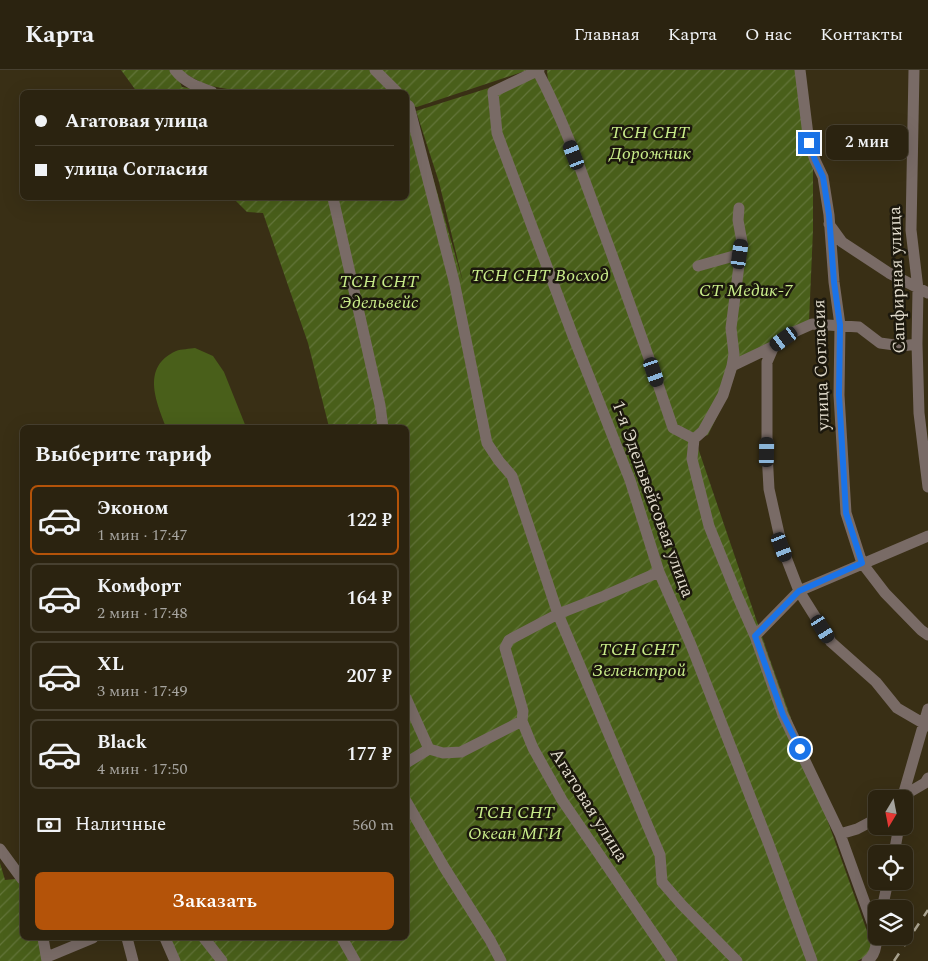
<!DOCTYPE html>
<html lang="ru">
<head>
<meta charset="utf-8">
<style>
	:root { --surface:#2b2310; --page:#332b19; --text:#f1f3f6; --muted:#a6a49f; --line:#474030; --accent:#b45309 }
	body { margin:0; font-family:Spectral,serif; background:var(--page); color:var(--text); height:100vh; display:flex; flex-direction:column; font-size:19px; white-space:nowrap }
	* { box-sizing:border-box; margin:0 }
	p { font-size:16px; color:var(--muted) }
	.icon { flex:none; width:28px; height:28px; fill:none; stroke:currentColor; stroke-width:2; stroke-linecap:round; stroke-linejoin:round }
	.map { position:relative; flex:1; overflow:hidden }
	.sheet { position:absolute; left:20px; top:355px; width:389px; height:515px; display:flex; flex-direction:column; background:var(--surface); border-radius:8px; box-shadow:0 5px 20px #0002,0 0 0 1px var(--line) }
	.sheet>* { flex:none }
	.hud { position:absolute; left:20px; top:20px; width:389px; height:110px; border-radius:8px; box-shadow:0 5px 20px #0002,0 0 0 1px var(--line); display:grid; align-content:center; height:110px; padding:0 15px; background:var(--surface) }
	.needle { width:32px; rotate:190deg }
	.controls { position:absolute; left:868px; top:720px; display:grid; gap:10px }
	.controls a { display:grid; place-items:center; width:45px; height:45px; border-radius:8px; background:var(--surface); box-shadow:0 5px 20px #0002,0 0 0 1px var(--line); font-size:25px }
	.end { position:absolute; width:22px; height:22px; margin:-11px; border:6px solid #1a73e8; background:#fff; box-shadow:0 0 0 2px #fff }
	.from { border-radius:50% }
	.bubble { position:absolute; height:35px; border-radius:8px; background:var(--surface); box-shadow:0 5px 20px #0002,0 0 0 1px var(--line); font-size:16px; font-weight:600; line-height:35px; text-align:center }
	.car { position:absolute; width:15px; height:30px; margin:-15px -8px; border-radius:6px; box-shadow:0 0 4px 1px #0007; background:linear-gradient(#222 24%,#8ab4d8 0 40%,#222 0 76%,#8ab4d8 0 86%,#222 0) }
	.hud b { display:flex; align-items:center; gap:18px; height:48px; font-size:19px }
	.hud b+b { border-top:1px solid var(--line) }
	.hud i { width:12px; height:12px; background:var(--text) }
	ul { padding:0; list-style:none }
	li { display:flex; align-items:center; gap:15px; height:70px; margin:0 10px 8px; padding:0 5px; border:2px solid var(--line); border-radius:8px }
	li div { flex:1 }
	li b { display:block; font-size:19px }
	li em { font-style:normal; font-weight:600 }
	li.on { border-color:var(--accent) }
	li>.icon { width:45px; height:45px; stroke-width:1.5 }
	h2 { padding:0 15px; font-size:22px; line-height:60px }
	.pay { display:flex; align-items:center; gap:12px; height:55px; padding:0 15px; font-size:19px }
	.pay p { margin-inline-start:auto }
	.primary-button { display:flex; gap:10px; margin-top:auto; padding:10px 15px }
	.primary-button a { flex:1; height:58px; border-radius:8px; background:var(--accent); color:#fff; font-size:20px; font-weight:600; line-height:58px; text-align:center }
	header { display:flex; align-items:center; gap:30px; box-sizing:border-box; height:70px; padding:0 25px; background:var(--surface); border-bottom:1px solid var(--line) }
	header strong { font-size:24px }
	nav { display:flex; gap:28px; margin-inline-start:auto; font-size:18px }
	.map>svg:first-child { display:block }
	.garden { fill:url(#garden-furrows) }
	.pitch { fill:#495f1a }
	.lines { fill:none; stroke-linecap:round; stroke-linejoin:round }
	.minor { stroke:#796b66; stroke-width:11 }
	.rail { stroke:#ada693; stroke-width:2.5; stroke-dasharray:9 9; stroke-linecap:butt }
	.route { stroke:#1a73e8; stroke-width:6 }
	.labels { text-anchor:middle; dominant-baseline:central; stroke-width:5; stroke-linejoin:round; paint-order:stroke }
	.park-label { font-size:18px; font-style:italic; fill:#c9ed8a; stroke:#1c180d }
	.street-label { font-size:18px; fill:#dfd9ca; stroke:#1c180d }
</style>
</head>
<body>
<header>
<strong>Карта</strong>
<nav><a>Главная</a><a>Карта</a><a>О нас</a><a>Контакты</a></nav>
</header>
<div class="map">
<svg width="928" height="891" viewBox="0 0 928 891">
	<defs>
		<pattern id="garden-furrows" width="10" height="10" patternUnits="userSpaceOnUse" patternTransform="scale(1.25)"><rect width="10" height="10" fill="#495f1a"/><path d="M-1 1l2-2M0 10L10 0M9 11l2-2" fill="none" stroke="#63753a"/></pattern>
	</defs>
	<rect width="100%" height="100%" fill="#392f15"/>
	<!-- garden -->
	<path class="garden" d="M121 0H175L182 17 213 22H137Z
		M181 0H528L417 37 406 36V22H243L206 15 182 2Z
		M547 0H804L813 95V160L809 252 737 298 725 330 708 365 695 369 768 584 872 875 867 886 857 891H504L406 726V358L329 357 308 273 263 143 247 142 233 128H406V42H414L463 212 439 112 416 41 542 1 548 11Z
		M406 736 496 891H178L167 868H406Z
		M0 793 5 810 15 809 22 813V868H44L49 891H0Z"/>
	<!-- pitch -->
	<path class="pitch" d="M195 278 213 286 224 302 246 357H166C156 331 141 297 176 281 181 279 190 279 195 278Z"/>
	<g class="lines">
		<!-- minor -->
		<path class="minor" d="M175 0C184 12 198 17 212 22
			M375 0 397 22
			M537 0C562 47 580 97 598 147 624 217 649 287 673 358L694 369
			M539 0 493 22 497 63 573 266 630 410 659 502 691 575 768 772 812 891
			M800 0 809 73 815 90 823 107 829 145 834 212 840 255 839 325 846 443 862 493 885 523 921 560 928 565
			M914 0 911 160 918 219 917 274 919 343 928 417
			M406 34 409 36 454 211 487 373 499 391 512 406 558 544 660 785 662 812 682 835 737 891
			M333 128 380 335 383 358
			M829 154 842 172 889 203 928 223
			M698 196 741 184
			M774 276 767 292V382L769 419 782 477 799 521 831 572 876 612 897 638 928 656
			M732 296 774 276 794 262 812 254 859 257 880 273 902 276 917 274
			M694 369 692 389 709 456 737 525 755 566 783 645 840 764 875 861C877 871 877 884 867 891
			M694 369 703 361 723 325 732 296 734 284 731 258 742 172 738 150 739 138
			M659 502 604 526 558 544 509 570 505 578 523 641 522 651 533 678 562 730 672 891
			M755 566 799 521 928 466
			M406 628 429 679 406 693
			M429 679 443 683 461 682 522 651
			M901 727 925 713 928 708
			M902 729 928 639
			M406 731 444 797 490 870 501 891
			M840 764 857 759 876 749
			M0 779 22 809
			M894 784 899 756
			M882 839 888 811
			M43 868 47 891
			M127 868 133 891
			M165 868 175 891
			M204 868 222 891
			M342 868 355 891
			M47 887 93 868"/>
		<!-- rail -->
		<path class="rail" d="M894 891 928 840"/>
	</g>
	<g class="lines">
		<!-- route -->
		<path class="route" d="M800 679 783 645 755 566 799 521 862 493 846 443 839 325 840 255 834 212 829 145 823 107 815 90 809 73"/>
	</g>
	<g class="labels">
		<!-- park labels -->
		<g class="park-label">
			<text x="650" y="62">ТСН СНТ<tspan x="650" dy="21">Дорожник</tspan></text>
			<text x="540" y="205">ТСН СНТ Восход</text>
			<text x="379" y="211">ТСН СНТ<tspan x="379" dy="21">Эдельвейс</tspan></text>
			<text x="746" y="220">СТ Медик-7</text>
			<text x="639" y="579">ТСН СНТ<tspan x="639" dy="21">Зеленстрой</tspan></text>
			<text x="515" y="742">ТСН СНТ<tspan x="515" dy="21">Океан МГИ</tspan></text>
		</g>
		<!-- street labels -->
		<g class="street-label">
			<text transform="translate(897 210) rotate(-92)">Сапфирная улица</text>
			<text transform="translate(821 295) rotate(-92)">улица Согласия</text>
			<text transform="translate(653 429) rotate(70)">1-я Эдельвейсовая улица</text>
			<text transform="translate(589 735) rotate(58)">Агатовая улица</text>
		</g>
	</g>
</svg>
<div class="controls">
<a><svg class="needle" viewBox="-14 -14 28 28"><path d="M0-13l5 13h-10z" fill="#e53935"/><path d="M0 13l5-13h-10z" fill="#a6a49f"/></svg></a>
<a><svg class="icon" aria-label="locate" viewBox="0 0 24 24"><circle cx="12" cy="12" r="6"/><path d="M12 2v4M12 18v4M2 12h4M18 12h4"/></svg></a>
<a><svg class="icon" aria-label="layers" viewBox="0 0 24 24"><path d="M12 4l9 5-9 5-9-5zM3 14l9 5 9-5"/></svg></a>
</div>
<i class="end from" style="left:800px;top:679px"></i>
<i class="end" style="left:809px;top:73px"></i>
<div class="bubble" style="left:826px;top:55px;width:82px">2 мин</div>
<i class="car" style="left:574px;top:85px;rotate:339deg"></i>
<i class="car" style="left:740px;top:184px;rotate:8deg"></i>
<i class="car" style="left:784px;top:269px;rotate:234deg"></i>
<i class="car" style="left:654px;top:302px;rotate:161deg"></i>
<i class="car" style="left:767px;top:382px;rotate:1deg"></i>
<i class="car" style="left:782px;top:477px;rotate:159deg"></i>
<i class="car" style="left:823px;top:559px;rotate:148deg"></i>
<div class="hud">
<b><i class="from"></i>Агатовая улица</b>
<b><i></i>улица Согласия</b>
</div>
<section class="sheet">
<h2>Выберите тариф</h2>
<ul>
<li class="on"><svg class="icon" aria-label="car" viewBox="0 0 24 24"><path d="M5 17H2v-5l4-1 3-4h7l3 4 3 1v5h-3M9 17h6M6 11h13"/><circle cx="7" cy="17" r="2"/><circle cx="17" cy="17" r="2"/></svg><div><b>Эконом</b><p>1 мин · 17:47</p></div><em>122 ₽</em></li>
<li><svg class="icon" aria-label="car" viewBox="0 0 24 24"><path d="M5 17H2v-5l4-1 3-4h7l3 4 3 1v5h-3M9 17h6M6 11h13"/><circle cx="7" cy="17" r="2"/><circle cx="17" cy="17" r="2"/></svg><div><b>Комфорт</b><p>2 мин · 17:48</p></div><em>164 ₽</em></li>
<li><svg class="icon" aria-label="car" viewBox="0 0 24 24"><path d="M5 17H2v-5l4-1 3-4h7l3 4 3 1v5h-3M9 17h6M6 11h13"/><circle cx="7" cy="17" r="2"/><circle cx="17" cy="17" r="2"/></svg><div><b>XL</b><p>3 мин · 17:49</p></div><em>207 ₽</em></li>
<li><svg class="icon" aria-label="car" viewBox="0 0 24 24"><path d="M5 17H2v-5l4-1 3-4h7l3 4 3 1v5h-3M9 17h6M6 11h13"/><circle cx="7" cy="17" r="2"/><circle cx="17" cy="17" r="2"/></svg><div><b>Black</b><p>4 мин · 17:50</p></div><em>177 ₽</em></li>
</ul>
<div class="pay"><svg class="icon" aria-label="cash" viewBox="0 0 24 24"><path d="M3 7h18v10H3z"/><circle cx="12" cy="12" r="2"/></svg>Наличные<p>560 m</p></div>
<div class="primary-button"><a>Заказать</a></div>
</section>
</div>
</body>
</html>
